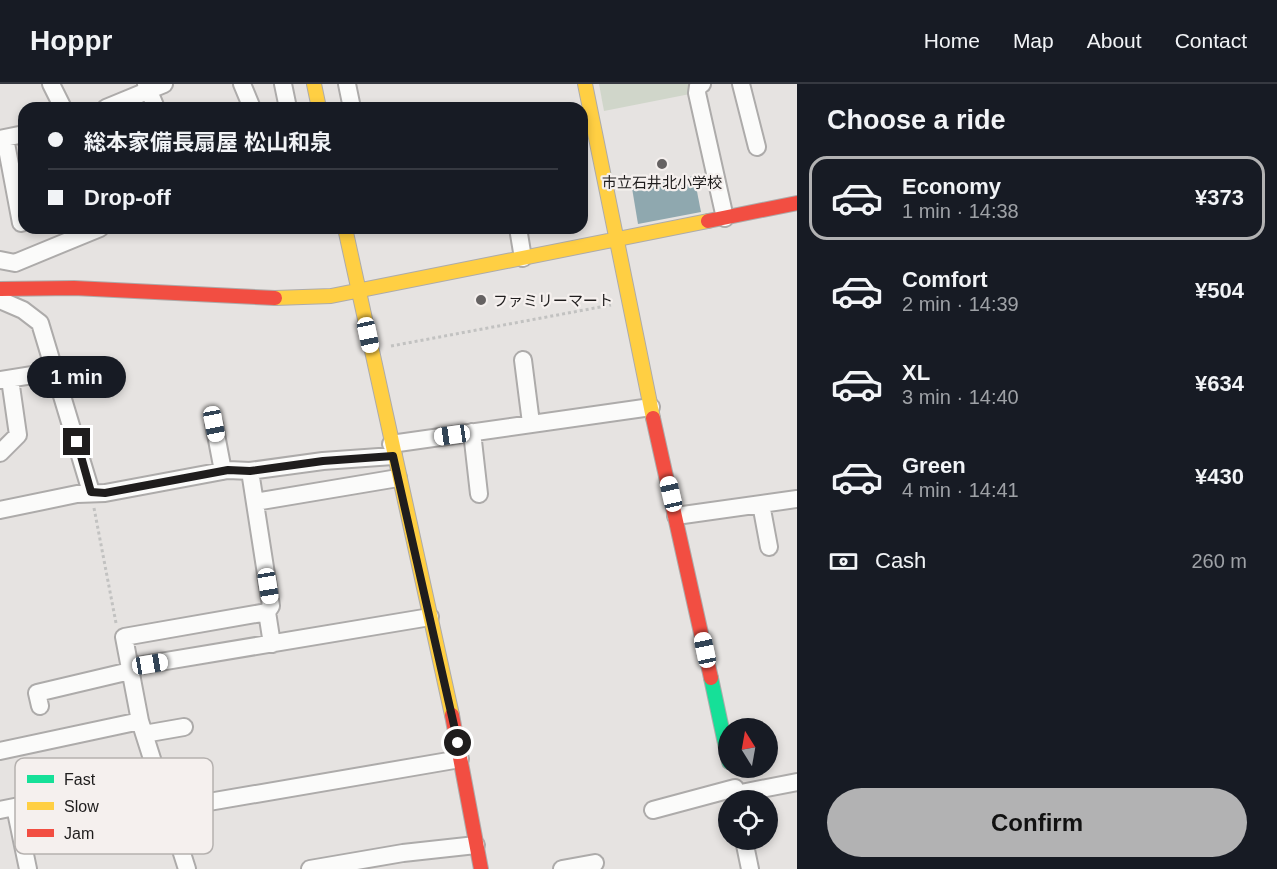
<!DOCTYPE html>
<html lang="en">
<head>
<meta charset="utf-8">
<style>
	:root { --surface:#171b24; --page:#20242c; --text:#f1f3f6; --muted:#9ea1a6; --line:#363941; --accent:#b2b2b3 }
	body { margin:0; font-family:Arial,"Noto Sans JP",sans-serif; background:var(--page); color:var(--text); height:100vh; display:flex; flex-direction:column; font-size:22px; white-space:nowrap }
	* { box-sizing:border-box; margin:0 }
	p { font-size:20px; color:var(--muted) }
	.icon { flex:none; width:33px; height:33px; fill:none; stroke:currentColor; stroke-width:2; stroke-linecap:round; stroke-linejoin:round }
	.map { position:relative; flex:1; overflow:hidden }
	.side { display:flex; flex-direction:column; background:var(--surface); width:480px }
	.side>* { flex:none }
	.banner { position:absolute; left:18px; top:18px; width:570px; height:132px; border-radius:18px; box-shadow:0 3px 9px #0003; display:grid; align-content:center; height:132px; padding:0 30px; background:var(--surface) }
	.needle { width:39px; rotate:349deg }
	.buttons { position:absolute; left:718px; top:634px; display:grid; gap:12px }
	.buttons a { display:grid; place-items:center; width:60px; height:60px; border-radius:50%; background:var(--surface); box-shadow:0 3px 9px #0003; font-size:30px }
	.end { position:absolute; width:27px; height:27px; margin:-14px; border:8px solid #1f1d1d; background:#fff; box-shadow:0 0 0 3px #fff }
	.from { border-radius:50% }
	.bubble { position:absolute; height:42px; border-radius:21px; background:var(--surface); box-shadow:0 3px 9px #0003; font-size:20px; font-weight:700; line-height:42px; text-align:center }
	.car { position:absolute; width:18px; height:36px; margin:-18px -9px; border-radius:8px; box-shadow:0 0 4px 2px #0007; background:linear-gradient(#fff 24%,#345 0 40%,#fff 0 76%,#345 0 86%,#fff 0) }
	.banner b { display:flex; align-items:center; gap:21px; height:57px; font-size:22px }
	.banner b+b { border-top:2px solid var(--line) }
	.banner i { width:15px; height:15px; background:var(--text) }
	ul { padding:0; list-style:none }
	li { display:flex; align-items:center; gap:18px; height:84px; margin:0 12px 9px; padding:0 18px; border:3px solid transparent; border-radius:18px }
	li div { flex:1 }
	li b { display:block; font-size:22px }
	li em { font-style:normal; font-weight:700 }
	li.active { border-color:var(--accent) }
	li>.icon { width:54px; height:54px; stroke-width:1.5 }
	h2 { padding:0 30px; font-size:27px; line-height:72px }
	.pay { display:flex; align-items:center; gap:15px; height:66px; padding:0 30px; font-size:22px }
	.pay p { margin-inline-start:auto }
	.button { display:flex; gap:12px; margin-top:auto; padding:12px 30px }
	.button a { flex:1; height:69px; border-radius:36px; background:var(--accent); color:#111; font-size:24px; font-weight:700; line-height:69px; text-align:center }
	header { display:flex; align-items:center; gap:36px; box-sizing:border-box; height:84px; padding:0 30px; background:var(--surface); border-bottom:2px solid var(--line) }
	header strong { font-size:28px }
	nav { display:flex; gap:33px; margin-inline-start:auto; font-size:21px }
	main { display:flex; flex:1; min-height:0 }
	.map>svg:first-child { display:block }
	.green { fill:#d0d6ca }
	.water { fill:#8fa8af }
	.lines { fill:none; stroke-linecap:round; stroke-linejoin:round }
	.street-casing { stroke:#adabaa; stroke-width:20 }
	.fast-casing { stroke:#adabaa; stroke-width:16 }
	.slow-casing { stroke:#adabaa; stroke-width:16 }
	.jam-casing { stroke:#adabaa; stroke-width:16 }
	.path { stroke:#c2c2c1; stroke-width:3; stroke-dasharray:3 3; stroke-linecap:butt }
	.street { stroke:#fbfbfa; stroke-width:16 }
	.fast { stroke:#16e098; stroke-width:14 }
	.slow { stroke:#ffcf43; stroke-width:14 }
	.jam { stroke:#f24e42; stroke-width:14 }
	.route { stroke:#1f1d1d; stroke-width:8 }
	.poi-dot { fill:#656262; stroke:#f5f0ee; stroke-width:2 }
	.labels { text-anchor:middle; dominant-baseline:central; stroke-width:4.5; stroke-linejoin:round; paint-order:stroke }
	.poi-label { font-size:15px; fill:#1f1d1d; stroke:#f5f0ee }
	.key { fill:#f5f0ee; stroke:#b5b1af; stroke-width:1.5 }
	.key-label { font-size:16px; fill:#1f1d1d }
</style>
</head>
<body>
<header>
<strong>Hoppr</strong>
<nav><a>Home</a><a>Map</a><a>About</a><a>Contact</a></nav>
</header>
<main>
<div class="map">
<svg width="797" height="785" viewBox="0 0 797 785">
	<rect width="100%" height="100%" fill="#e6e3e1"/>
	<!-- green -->
	<path class="green" d="M599 0H688L690 10 604 27Z"/>
	<!-- water -->
	<path class="water" d="M694 92 701 128 638 140 632 104Z"/>
	<g class="lines">
		<!-- street casing -->
		<g class="street-casing">
			<path id="street" d="M51 0 63 24
				M146 0 156 24
				M242 0 252 24
				M283 0 288 24
				M347 0 352 24
				M702 0 698 2 697 9 725 134
				M741 0 757 63
				M106 24 164 0
				M5 54 21 139
				M0 55 24 50
				M518 144 523 174
				M0 176 15 179 100 144
				M0 216 23 226 40 239 91 408
				M523 276 531 339
				M1 296 45 289 55 285
				M214 340 223 387
				M472 348 479 410
				M391 360 651 323
				M0 369 18 351 10 295
				M255 418 398 394
				M761 420 769 463
				M0 426 77 410 105 409 228 386 250 387 323 377 393 372
				M676 432 797 415
				M267 528 272 560
				M130 583 430 533
				M40 622 37 609 130 587
				M144 650 184 643
				M0 667 140 637
				M736 710 797 698
				M15 723 28 785
				M168 725 460 675
				M0 726 158 694
				M653 726 735 704
				M744 756 750 785
				M187 785 140 637 124 553 267 528 271 522 250 387
				M310 785 403 769 476 761
				M562 785 595 779"/>
		</g>
		<!-- fast casing -->
		<g class="fast-casing">
			<path id="fast" d="M711 594 729 678"/>
		</g>
		<!-- slow casing -->
		<g class="slow-casing">
			<path id="slow" d="M314 0 319 24
				M585 0 653 334
				M345 144 452 631
				M275 214 331 212 708 137"/>
		</g>
		<!-- jam casing -->
		<g class="jam-casing">
			<path id="jam" d="M708 137 797 119
				M0 205 74 204 275 214
				M653 334 711 594
				M452 631 481 785"/>
		</g>
		<!-- path -->
		<path class="path" d="M391 262 611 221
			M94 424 116 539"/>
		<!-- street -->
		<use href="#street" class="street"/>
		<!-- fast -->
		<use href="#fast" class="fast"/>
		<!-- slow -->
		<use href="#slow" class="slow"/>
		<!-- jam -->
		<use href="#jam" class="jam"/>
	</g>
	<g class="lines">
		<!-- route -->
		<path class="route" d="M77 358 91 408 105 409 228 386 250 387 323 377 393 372 458 659"/>
	</g>
	<!-- markers -->
	<g class="poi-dot">
		<circle cx="662" cy="80" r="6"/>
		<circle cx="481" cy="216" r="6"/>
	</g>
	<g class="labels">
		<!-- poi labels -->
		<g class="poi-label">
			<text x="662" y="98">市立石井北小学校</text>
			<text x="493" y="216" text-anchor="start">ファミリーマート</text>
		</g>
	</g>
	<!-- legend -->
	<rect x="15" y="674" width="198" height="96" rx="9" class="key"/>
	<rect x="27" y="691" width="27" height="8" fill="#16e098"/>
	<rect x="27" y="718" width="27" height="8" fill="#ffcf43"/>
	<rect x="27" y="745" width="27" height="8" fill="#f24e42"/>
	<g class="key-label">
		<text x="64" y="701">Fast</text>
		<text x="64" y="728">Slow</text>
		<text x="64" y="755">Jam</text>
	</g>
</svg>
<div class="buttons">
<a><svg class="needle" viewBox="-14 -14 28 28"><path d="M0-13l5 13h-10z" fill="#e53935"/><path d="M0 13l5-13h-10z" fill="#9ea1a6"/></svg></a>
<a><svg class="icon" aria-label="locate" viewBox="0 0 24 24"><circle cx="12" cy="12" r="6"/><path d="M12 2v4M12 18v4M2 12h4M18 12h4"/></svg></a>
</div>
<i class="end from" style="left:458px;top:659px"></i>
<i class="end" style="left:77px;top:358px"></i>
<div class="bubble" style="left:27px;top:272px;width:99px">1 min</div>
<i class="car" style="left:368px;top:251px;rotate:168deg"></i>
<i class="car" style="left:214px;top:340px;rotate:169deg"></i>
<i class="car" style="left:452px;top:351px;rotate:262deg"></i>
<i class="car" style="left:671px;top:410px;rotate:347deg"></i>
<i class="car" style="left:268px;top:502px;rotate:171deg"></i>
<i class="car" style="left:705px;top:566px;rotate:348deg"></i>
<i class="car" style="left:150px;top:580px;rotate:81deg"></i>
<div class="banner">
<b><i class="from"></i>総本家備長扇屋 松山和泉</b>
<b><i></i>Drop-off</b>
</div>
</div>
<section class="side">
<h2>Choose a ride</h2>
<ul>
<li class="active"><svg class="icon" aria-label="car" viewBox="0 0 24 24"><path d="M5 17H2v-5l4-1 3-4h7l3 4 3 1v5h-3M9 17h6M6 11h13"/><circle cx="7" cy="17" r="2"/><circle cx="17" cy="17" r="2"/></svg><div><b>Economy</b><p>1 min · 14:38</p></div><em>¥373</em></li>
<li><svg class="icon" aria-label="car" viewBox="0 0 24 24"><path d="M5 17H2v-5l4-1 3-4h7l3 4 3 1v5h-3M9 17h6M6 11h13"/><circle cx="7" cy="17" r="2"/><circle cx="17" cy="17" r="2"/></svg><div><b>Comfort</b><p>2 min · 14:39</p></div><em>¥504</em></li>
<li><svg class="icon" aria-label="car" viewBox="0 0 24 24"><path d="M5 17H2v-5l4-1 3-4h7l3 4 3 1v5h-3M9 17h6M6 11h13"/><circle cx="7" cy="17" r="2"/><circle cx="17" cy="17" r="2"/></svg><div><b>XL</b><p>3 min · 14:40</p></div><em>¥634</em></li>
<li><svg class="icon" aria-label="car" viewBox="0 0 24 24"><path d="M5 17H2v-5l4-1 3-4h7l3 4 3 1v5h-3M9 17h6M6 11h13"/><circle cx="7" cy="17" r="2"/><circle cx="17" cy="17" r="2"/></svg><div><b>Green</b><p>4 min · 14:41</p></div><em>¥430</em></li>
</ul>
<div class="pay"><svg class="icon" aria-label="cash" viewBox="0 0 24 24"><path d="M3 7h18v10H3z"/><circle cx="12" cy="12" r="2"/></svg>Cash<p>260 m</p></div>
<div class="button"><a>Confirm</a></div>
</section>
</main>
</body>
</html>
